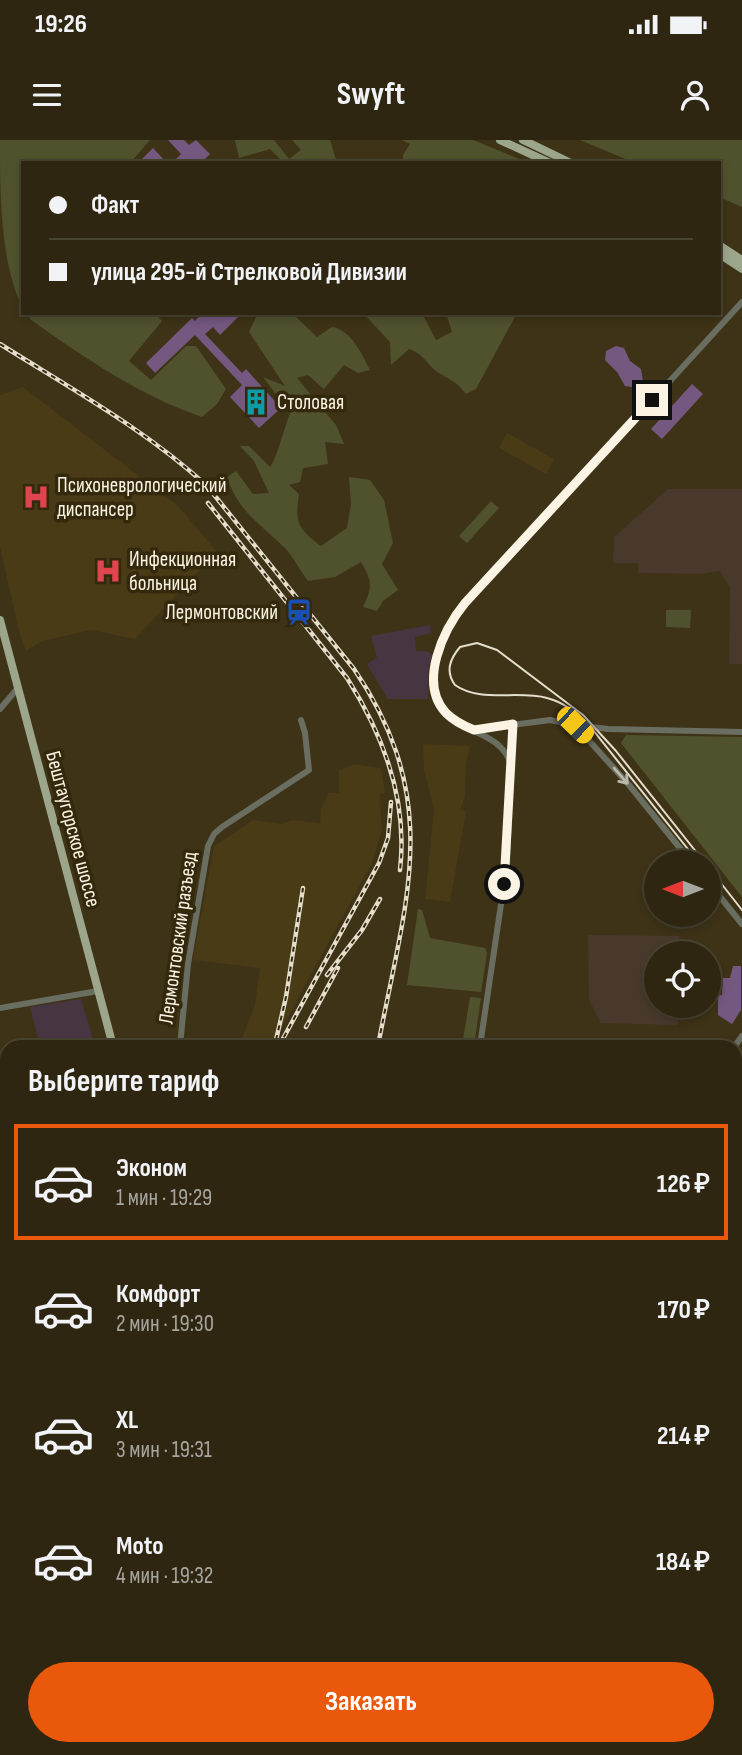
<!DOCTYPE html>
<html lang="ru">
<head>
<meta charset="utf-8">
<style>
	:root { --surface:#2e2611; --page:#362e1a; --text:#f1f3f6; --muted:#a7a59f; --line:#494331; --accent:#ea580c }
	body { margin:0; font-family:"Sofia Sans Condensed",sans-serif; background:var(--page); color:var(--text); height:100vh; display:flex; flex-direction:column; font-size:26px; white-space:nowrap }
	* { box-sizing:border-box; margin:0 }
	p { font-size:23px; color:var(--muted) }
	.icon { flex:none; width:38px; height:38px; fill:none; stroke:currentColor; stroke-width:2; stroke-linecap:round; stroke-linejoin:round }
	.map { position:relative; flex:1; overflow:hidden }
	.details { position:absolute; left:0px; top:900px; width:742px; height:716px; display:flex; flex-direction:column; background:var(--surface); border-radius:21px 21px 0 0; box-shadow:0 4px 10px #0003,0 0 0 2px var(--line) }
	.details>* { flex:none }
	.banner { position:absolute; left:21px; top:21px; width:700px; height:154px; border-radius:0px; box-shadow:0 4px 10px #0003,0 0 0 2px var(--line); display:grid; align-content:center; height:154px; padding:0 28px; background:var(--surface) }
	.needle { width:46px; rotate:270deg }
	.buttons { position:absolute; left:644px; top:710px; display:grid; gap:14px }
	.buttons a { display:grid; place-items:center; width:77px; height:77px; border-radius:50%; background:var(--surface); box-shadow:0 4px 10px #0003,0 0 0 2px var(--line); font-size:35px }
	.end { position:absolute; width:32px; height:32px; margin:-16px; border:9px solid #fbf4e4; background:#111; box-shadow:0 0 0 4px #111 }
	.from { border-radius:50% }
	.car { position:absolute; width:21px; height:42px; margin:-21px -10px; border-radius:9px; box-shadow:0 0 5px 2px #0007; background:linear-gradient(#f5c518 24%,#345 0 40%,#f5c518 0 76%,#345 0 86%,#f5c518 0) }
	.banner b { display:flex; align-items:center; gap:24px; height:66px; font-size:26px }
	.banner b+b { border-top:2px solid var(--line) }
	.banner i { width:18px; height:18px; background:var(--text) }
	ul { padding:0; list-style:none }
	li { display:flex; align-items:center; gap:21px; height:116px; margin:0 14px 10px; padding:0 14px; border:4px solid transparent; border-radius:0px }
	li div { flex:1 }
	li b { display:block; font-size:26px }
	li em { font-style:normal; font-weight:700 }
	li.current { border-color:var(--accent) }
	li>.icon { width:63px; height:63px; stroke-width:1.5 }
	h2 { padding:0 28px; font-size:32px; line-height:84px }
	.button { display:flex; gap:14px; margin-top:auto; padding:14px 28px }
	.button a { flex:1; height:80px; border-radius:42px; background:var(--accent); color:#fff; font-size:28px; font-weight:700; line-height:80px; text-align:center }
	.status { display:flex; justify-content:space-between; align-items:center; height:49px; padding:0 35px; background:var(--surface); direction:ltr }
	.status svg { height:19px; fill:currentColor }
	header { display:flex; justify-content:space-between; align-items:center; height:91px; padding:0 28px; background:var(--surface); font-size:32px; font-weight:700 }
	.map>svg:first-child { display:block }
	.commercial { fill:#473642 }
	.built { fill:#493b16 }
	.education { fill:#48392c }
	.green { fill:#50522d }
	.building { fill:#745880 }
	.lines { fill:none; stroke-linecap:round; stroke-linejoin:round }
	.minor { stroke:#696e61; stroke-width:6 }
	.major { stroke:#9ba68b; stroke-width:8 }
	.tram { stroke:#e6decd; stroke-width:2 }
	.rail-casing { stroke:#e6decd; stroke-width:4.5 }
	.rail { stroke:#34290c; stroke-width:2; stroke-dasharray:5; stroke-linecap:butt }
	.oneway { stroke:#b9b8a9 }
	.route { stroke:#fbf4e4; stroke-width:9 }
	.labels { text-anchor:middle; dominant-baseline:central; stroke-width:7; stroke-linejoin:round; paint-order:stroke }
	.poi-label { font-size:21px; fill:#fbf4e4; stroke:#34290c; text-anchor:start }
	.street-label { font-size:21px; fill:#fbf4e4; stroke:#34290c }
</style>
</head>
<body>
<div class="status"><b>19:26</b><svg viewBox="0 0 49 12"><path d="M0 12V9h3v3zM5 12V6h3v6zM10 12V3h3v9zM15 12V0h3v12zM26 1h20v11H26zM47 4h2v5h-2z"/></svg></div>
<header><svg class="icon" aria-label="menu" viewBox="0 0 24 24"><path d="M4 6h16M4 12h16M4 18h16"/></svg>Swyft<svg class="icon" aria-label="person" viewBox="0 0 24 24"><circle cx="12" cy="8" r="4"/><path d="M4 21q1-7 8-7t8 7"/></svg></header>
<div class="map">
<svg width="742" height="1615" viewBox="0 0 742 1615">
	<rect width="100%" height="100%" fill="#3e3317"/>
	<!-- commercial -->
	<path class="commercial" d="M430 485 431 493 415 497 416 511H427L432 515 428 530V559H388L367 524 377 517 371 496Z
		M81 859 95 906H40L30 867Z
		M7 978V1059L0 1062V980Z"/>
	<!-- built -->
	<path class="built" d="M23 247 179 367 217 412 135 499 91 490 42 501 26 511 20 495 0 407V255Z
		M507 293 554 319 546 334 499 308Z
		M423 604 470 606 466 625 465 657 460 670 466 671 450 762 425 759 434 669 424 630Z
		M354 624 381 628 385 653 380 654 382 689 372 723 272 906H239L255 865 260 828 193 820 214 706 253 680 282 684 292 680 320 683 321 669 329 653H339V630Z
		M7 1073V1163L0 1170V1076Z
		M7 1216V1608H261L263 1615H0V1224Z
		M742 1556V1615H400L396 1608H735V1557Z"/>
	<!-- education -->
	<path class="education" d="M668 349H742V524H729L730 447 720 431 701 434 638 433V423H613L614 397Z
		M588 795 679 796V814H656V866H678V885L601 883 589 860Z
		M735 1070 742 1073V1195H735Z"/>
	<!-- green -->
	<path class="green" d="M0 0H150L130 23H23V169C0 122 0 55 0 0Z
		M235 0H274L289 19 301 10 292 0H330L337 23 283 22 270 9 239 18Z
		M402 0H473L529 23H403V15L410 4Z
		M580 0H742V67L719 57V23H635Z
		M26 173H154L162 181 129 221 151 240 186 206H196L226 249 217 264 202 277C140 256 85 218 31 180Z
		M258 173H292L317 197 332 187C351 190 362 214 370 230L358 233 344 225 324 249 308 235 297 238 336 285 344 304 325 302 328 324 303 328 300 342 289 345 299 354C295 382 297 388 321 406L347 388 351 364 349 337 370 340 384 360 393 403 382 424 398 450 383 461 377 471 363 467C373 447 372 441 361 422L335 437 308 441C300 431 294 418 286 409 262 386 237 370 227 337L236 331 253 354 269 353 254 321 240 306H249L270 327C277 318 285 286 290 273L263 237 285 246 249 192Z
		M363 173H422L436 200 452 192 446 173H517L476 249 466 254C455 240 453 242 439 233 427 225 424 214 409 209L391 225 390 202Z
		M491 361 499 368 467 403 459 396Z
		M666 470H691L690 488 666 487Z
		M626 595 742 597V757L621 603Z
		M418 769 422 770 430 798 485 808 487 813 481 852 407 845Z
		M470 857 481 858 474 906H462Z
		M742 1426V1509L735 1511V1429Z"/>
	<!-- building -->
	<path class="building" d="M168 0H184L189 5 196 0 210 14 201 23H172L181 14Z
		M153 8 167 23H138Z
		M202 173H242L220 195 213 187 205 194 242 233 246 229 281 268 259 288 230 257 242 245 195 195 155 233 146 223 192 178 195 181Z
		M616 206 624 208 630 221 641 229 643 241 638 248 625 246 617 232 605 220 606 211Z
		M692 244 703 254 662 299 651 289Z
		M733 826H741V870L732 884 718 875V855H722L723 838H730Z"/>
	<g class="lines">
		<!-- minor -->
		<path class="minor" d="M0 569 17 549
			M575 585 608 589 742 592
			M474 590 550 580 575 585 629 645 692 723
			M512 627C503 596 476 596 453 579 419 554 437 499 458 472 477 446 501 424 524 401L742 162
			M709 743 742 784
			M0 868 98 851
			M180 906 188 824 208 706 214 694 222 687 309 630 305 593 301 580
			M480 906 507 724 513 584
			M735 906 742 896
			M0 1072 7 1067
			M735 1278 742 1282
			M735 1424 742 1421"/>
		<!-- major -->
		<path class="major" d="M500 0 550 23
			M523 0 571 23
			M719 105 742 120
			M719 114 742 129
			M0 480 113 906
			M343 1608 347 1615"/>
		<!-- tram -->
		<path class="tram" d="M699 723 589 585C577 574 564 562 547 558 519 550 480 563 455 545 445 531 450 519 460 507L477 503 497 510 583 575 616 611 705 723
			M709 728 742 770"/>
		<!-- rail casing -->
		<g class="rail-casing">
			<path id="rail" d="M0 204C70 248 146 290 207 346L354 529C445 663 405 761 378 906
				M208 363 347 538C384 596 408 661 400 730
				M327 835 362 790 380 759
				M306 887 338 828
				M276 900 286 857 303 748
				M279 906 379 723 388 698 391 662
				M735 1542 742 1541"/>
		</g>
		<!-- rail -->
		<use href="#rail" class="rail"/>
	</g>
	<!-- one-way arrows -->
	<defs><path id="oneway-shaft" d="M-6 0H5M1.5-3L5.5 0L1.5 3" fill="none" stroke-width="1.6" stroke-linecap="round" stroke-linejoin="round" transform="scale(1.75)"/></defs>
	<use class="oneway" href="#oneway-shaft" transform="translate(621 636) rotate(49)"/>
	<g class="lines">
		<!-- route -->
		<path class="route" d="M504 744 513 584 474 590C464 586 454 581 446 573 418 543 443 490 465 463L652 260"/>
	</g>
	<!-- icons -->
	<defs>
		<g id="building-bare" transform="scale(2.1)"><path d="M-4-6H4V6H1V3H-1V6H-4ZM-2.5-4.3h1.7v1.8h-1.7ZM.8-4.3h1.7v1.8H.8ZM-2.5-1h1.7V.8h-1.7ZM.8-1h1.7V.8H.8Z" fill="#0f9aa8" stroke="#34290c" stroke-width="2.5" paint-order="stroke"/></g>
		<g id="hospital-bare" transform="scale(2.1)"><path d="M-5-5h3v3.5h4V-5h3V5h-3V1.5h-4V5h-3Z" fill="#e0444e" stroke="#34290c" stroke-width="2.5" paint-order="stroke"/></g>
		<g id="station-bare" transform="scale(2.1)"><path d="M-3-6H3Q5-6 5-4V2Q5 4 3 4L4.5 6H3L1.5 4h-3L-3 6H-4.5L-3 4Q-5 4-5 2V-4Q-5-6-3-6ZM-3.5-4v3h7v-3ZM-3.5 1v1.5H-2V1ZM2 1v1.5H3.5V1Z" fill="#1a4fb4" stroke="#34290c" stroke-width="2.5" paint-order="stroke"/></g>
	</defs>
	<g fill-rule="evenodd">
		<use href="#building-bare" x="256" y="262"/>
		<use href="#hospital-bare" x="36" y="357"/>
		<use href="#hospital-bare" x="108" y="431"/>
		<use href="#station-bare" x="299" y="472"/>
	</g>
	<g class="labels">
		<!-- poi labels -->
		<g class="poi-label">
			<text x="277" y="262">Столовая</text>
			<text x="57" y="345">Психоневрологический<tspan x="57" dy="24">диспансер</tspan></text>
			<text x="129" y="419">Инфекционная<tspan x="129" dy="24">больница</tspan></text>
			<text x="278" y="472" text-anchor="end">Лермонтовский</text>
		</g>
		<!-- street labels -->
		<g class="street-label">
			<text transform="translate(73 689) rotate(75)">Бештаугорское шоссе</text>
			<text transform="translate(178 798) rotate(-82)">Лермонтовский разъезд</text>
		</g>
	</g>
</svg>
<div class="buttons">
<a><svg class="needle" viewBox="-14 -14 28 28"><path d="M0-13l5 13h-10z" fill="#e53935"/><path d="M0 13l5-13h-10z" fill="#a7a59f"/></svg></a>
<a><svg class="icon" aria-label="locate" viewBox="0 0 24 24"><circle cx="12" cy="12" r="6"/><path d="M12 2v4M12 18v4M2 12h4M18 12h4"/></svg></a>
</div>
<i class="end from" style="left:504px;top:744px"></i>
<i class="end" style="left:652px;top:260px"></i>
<i class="car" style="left:575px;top:585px;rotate:134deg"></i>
<div class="banner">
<b><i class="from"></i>Факт</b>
<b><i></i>улица 295-й Стрелковой Дивизии</b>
</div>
<section class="details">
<h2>Выберите тариф</h2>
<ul>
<li class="current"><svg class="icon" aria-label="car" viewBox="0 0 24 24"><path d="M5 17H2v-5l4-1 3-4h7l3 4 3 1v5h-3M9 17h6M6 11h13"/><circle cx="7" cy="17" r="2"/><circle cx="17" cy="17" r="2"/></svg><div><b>Эконом</b><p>1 мин · 19:29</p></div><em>126 ₽</em></li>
<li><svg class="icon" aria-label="car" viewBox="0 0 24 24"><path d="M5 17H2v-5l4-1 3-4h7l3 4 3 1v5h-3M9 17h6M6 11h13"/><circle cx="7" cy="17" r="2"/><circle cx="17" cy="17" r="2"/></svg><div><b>Комфорт</b><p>2 мин · 19:30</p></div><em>170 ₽</em></li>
<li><svg class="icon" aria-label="car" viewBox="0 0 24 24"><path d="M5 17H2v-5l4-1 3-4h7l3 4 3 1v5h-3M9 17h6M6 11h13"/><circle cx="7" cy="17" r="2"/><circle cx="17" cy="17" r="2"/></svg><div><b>XL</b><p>3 мин · 19:31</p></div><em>214 ₽</em></li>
<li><svg class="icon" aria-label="car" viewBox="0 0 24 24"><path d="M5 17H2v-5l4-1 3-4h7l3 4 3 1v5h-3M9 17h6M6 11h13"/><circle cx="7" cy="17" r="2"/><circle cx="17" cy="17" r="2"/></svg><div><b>Moto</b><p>4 мин · 19:32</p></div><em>184 ₽</em></li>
</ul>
<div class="button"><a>Заказать</a></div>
</section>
</div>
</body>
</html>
